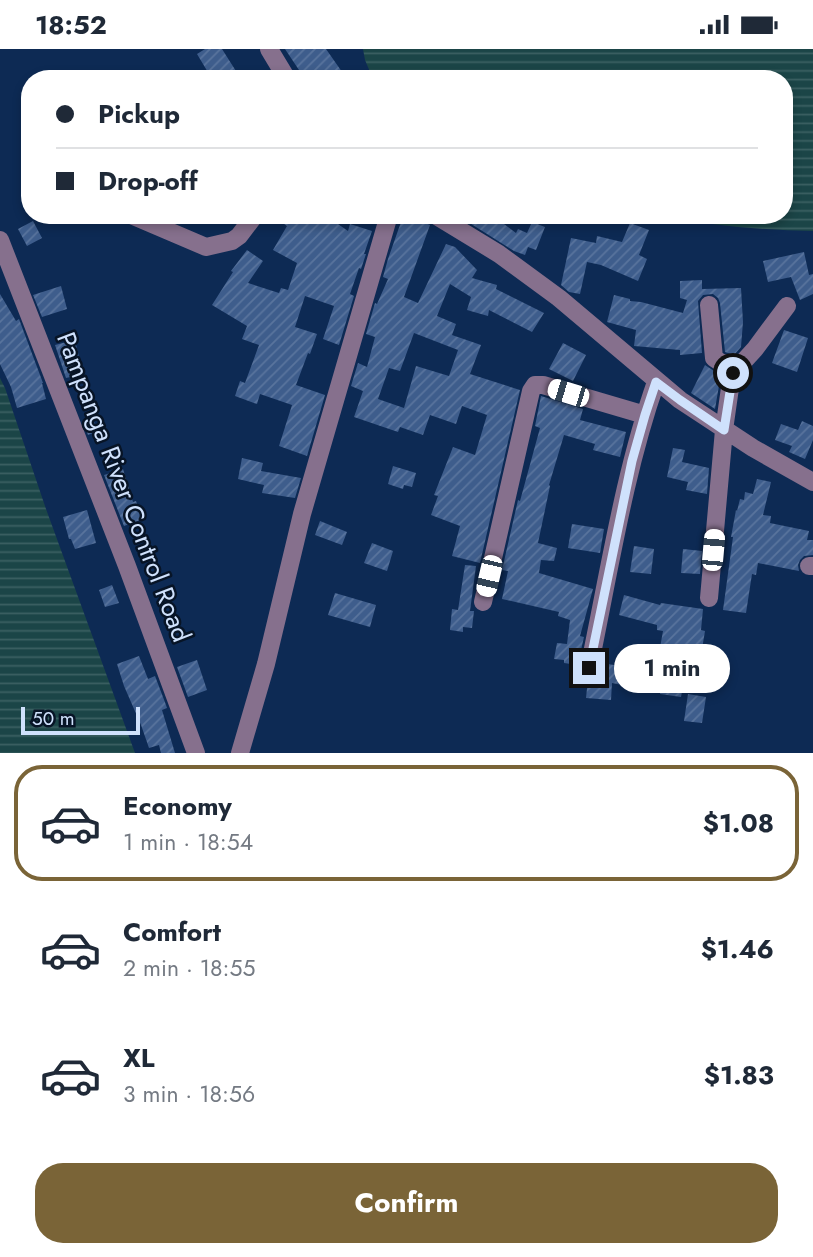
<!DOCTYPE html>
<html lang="en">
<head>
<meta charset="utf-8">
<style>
	:root { --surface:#fff; --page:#f2f2f3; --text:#1f2937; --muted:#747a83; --line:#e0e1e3; --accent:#7a6437 }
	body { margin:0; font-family:Jost,sans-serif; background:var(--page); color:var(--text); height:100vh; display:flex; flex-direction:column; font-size:26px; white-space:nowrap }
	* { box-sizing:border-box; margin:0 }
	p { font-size:23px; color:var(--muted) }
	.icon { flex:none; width:38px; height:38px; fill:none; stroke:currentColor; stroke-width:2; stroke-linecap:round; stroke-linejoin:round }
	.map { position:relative; height:704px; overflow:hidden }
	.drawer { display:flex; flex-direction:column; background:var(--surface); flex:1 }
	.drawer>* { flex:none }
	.guide { position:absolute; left:21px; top:21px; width:772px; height:154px; border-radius:28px; box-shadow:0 4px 10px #0003; display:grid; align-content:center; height:154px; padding:0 35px; background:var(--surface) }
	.scale { position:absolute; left:21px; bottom:18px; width:119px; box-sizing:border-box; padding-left:7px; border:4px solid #cfe1fc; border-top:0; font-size:19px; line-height:24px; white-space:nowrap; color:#cfe1fc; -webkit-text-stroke:5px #071426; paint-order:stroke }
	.end { position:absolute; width:32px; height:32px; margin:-16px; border:9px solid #cfe1fc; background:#111; box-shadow:0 0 0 4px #111 }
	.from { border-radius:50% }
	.bubble { position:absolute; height:49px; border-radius:24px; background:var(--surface); box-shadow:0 4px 10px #0003; font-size:23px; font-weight:700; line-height:49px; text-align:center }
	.car { position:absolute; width:21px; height:42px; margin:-21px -10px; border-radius:9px; box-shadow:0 0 5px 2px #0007; background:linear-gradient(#fff 24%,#345 0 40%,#fff 0 76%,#345 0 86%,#fff 0) }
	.guide b { display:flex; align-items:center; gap:24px; height:66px; font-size:26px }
	.guide b+b { border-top:2px solid var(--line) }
	.guide i { width:18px; height:18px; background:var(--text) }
	ul { padding:12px 0 0; list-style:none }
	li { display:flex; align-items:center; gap:21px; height:116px; margin:0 14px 10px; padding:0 21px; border:4px solid transparent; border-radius:28px }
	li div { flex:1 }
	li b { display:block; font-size:26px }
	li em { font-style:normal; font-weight:700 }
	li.on { border-color:var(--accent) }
	li>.icon { width:63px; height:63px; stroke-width:1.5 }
	.action { display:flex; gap:14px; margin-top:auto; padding:14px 35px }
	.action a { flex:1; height:80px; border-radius:28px; background:var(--accent); color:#fff; font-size:28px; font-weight:700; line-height:80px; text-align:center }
	.status { display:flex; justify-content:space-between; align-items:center; height:49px; padding:0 35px; background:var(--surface); direction:ltr }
	.status svg { height:19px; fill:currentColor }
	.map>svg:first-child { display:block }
	.water { fill:url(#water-rules) }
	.building { fill:url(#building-hatch); fill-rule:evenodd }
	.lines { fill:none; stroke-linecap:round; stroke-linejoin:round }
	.minor { stroke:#86708d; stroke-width:18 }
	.route { stroke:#cfe1fc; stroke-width:9 }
	.labels { text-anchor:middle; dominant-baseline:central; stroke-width:5; stroke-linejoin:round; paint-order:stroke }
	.street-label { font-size:26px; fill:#cfe1fc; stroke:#071426 }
</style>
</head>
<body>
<div class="status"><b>18:52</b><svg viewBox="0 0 49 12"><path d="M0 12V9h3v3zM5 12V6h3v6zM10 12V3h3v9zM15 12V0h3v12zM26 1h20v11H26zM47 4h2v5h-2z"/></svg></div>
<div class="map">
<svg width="813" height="704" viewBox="0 0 813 704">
	<defs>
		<pattern id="water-rules" width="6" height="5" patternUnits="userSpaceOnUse" patternTransform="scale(1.75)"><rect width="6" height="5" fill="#1b4547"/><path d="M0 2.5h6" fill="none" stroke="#3b6062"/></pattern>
		<pattern id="building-hatch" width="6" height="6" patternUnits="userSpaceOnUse" patternTransform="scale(1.75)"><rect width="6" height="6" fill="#3e5d8c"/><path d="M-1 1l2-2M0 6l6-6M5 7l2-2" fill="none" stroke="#59749d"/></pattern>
	</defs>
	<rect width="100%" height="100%" fill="#0d2a54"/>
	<!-- water -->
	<path class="water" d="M363 0H813V182C762 181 711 177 661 166H784V30H373L365 11Z
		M0 329 5 339 46 460 135 704H0Z"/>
	<!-- building -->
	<path class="building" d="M205 0H222L241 30H212L197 5Z
		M285 0H326L347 30H305Z
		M271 166H325L348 182 350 175 372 182 364 205H366L361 220 359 219 350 245 354 247 339 296 323 290 334 257 305 247 295 278 317 285 310 305 308 304 296 336 325 346 307 407 279 397 292 356 260 345 257 355 235 347 240 332 245 334 259 296 242 290 247 277 212 256 233 223 231 222 247 201 263 212 248 234 279 244 281 239 288 241 297 214 273 201 287 177Z
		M406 166H420L418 171 430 176 404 248 418 254 446 195 455 198 477 221 472 229 497 236 496 240 544 264 532 283 489 261 488 267 467 261 471 248 450 235 437 267 456 275 452 286 481 296 470 325 520 341 480 514 452 507 460 477 431 466 438 447 434 446 453 398 475 406 487 366 462 357 456 375 430 366 423 386 400 378 398 383 354 368 363 342 351 337 358 314 367 318 375 288 366 285 375 254 377 255 388 230 383 228 388 210 401 173 403 174ZM414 284 458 301 449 327 416 317 404 359 378 350 389 319 400 322Z
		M457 166H492L516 184 518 180 527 184 532 173 545 178 536 201 528 198 525 206 514 202Z
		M33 172 42 189 27 197 18 180Z
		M630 174 649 181 639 206 647 210 638 232 601 216 587 213 580 245 569 243 561 236 571 189 596 194 597 187 622 193Z
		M804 203 809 226 813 225V245L800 251 791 228 768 233 763 212Z
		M702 231V240L741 239 743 273 741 298 734 306 725 303 720 254 718 249 713 245 703 246 698 252 702 304 680 306V301L634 297 636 281 607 273 614 246 630 250V252L641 253 683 264 687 251 680 249V232Z
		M61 237 67 260 42 268 33 246Z
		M0 245 16 272 19 270 43 334H42L46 350 17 359 11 338 0 315Z
		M784 281 808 289 797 323 772 314Z
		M75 291 83 325 66 329 55 296Z
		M563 294 586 306 573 332 549 320Z
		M705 316 714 322 721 325 715 360 691 344Z
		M541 347 583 360 580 371 626 383 620 408 593 401 595 395 564 386 549 436 550 437 538 494 557 499 554 512 541 511 539 524 593 540 580 587 584 588 578 614 572 613 571 615 564 614V611L554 610 557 594 567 595 570 571 558 567 559 563 502 550 508 522 502 521 518 451 520 452 540 379 535 377Z
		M92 368 98 382 88 386 83 372Z
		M802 372 813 377V391L805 410 789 403 792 397 775 391 781 375 798 381Z
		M673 399 685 401 682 413 709 419 707 445 686 441 688 433 667 428Z
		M242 409 263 414 261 422 301 429 295 449 262 444 264 436 238 430Z
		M393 417 416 424 412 438 404 436 403 440 388 435Z
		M123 420 133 453 136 452 143 470 124 477 104 426Z
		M757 430 771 433 763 466 771 467 770 474 809 482 807 491H813V506L804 507 800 511 798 516 799 522 758 514 756 526 752 525 746 564 723 561 733 488H731L736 461 737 462 740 450 744 451 745 443 753 445Z
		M87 461 96 494 75 500 71 490H69L63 468Z
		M320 472 347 483 342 496 315 486Z
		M572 475 604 480 600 504 568 499Z
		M372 494 393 502 387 522 364 514Z
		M634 497 654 500 651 525 630 523Z
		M683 500 702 502 700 525 681 524Z
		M465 516 476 517 470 562H474L472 579 463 578V583L450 581 452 560 458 561Z
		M112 536 119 554 105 558 99 541Z
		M335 544 376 556 370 578 328 566Z
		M624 546 660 556 661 554 703 560 701 581 705 582 702 600 718 602 716 614 688 610 681 648 660 645 663 622 656 621 663 582 657 581V576L619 566Z
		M139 607 148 630 155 627 166 656 167 659 162 661 175 704H161L159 696 149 699 141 676 124 637 117 615Z
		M197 611 207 641 188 648 177 618Z
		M602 614 626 618 622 636 612 634 611 651 586 649 588 630 593 629 598 626Z
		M688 645 706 648 702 674 684 672Z"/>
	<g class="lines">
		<!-- minor -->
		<path class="minor" d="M269 0 287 30
			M131 166 206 198 232 192 239 187 255 166
			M435 166 499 205 559 249 680 351 753 399 813 433
			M0 191 127 517 196 704
			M709 256 714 309 720 313 739 319
			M809 517H813
			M709 549 724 381 731 332 733 324 755 300 787 257
			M483 553 531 342 535 336H543L645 366
			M589 619C609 524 624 424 656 333
			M240 704 266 615 302 465 389 166"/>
	</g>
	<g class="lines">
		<!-- route -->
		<path class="route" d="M589 619 632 412 645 366 656 333 680 351 724 381 733 324"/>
	</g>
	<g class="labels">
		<!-- street labels -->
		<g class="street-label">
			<text transform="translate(124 438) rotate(69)">Pampanga River Control Road</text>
		</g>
	</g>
</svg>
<div class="scale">50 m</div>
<i class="end from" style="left:733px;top:324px"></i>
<i class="end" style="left:589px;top:619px"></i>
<div class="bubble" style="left:614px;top:595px;width:116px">1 min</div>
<i class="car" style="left:568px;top:344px;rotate:287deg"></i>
<i class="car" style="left:713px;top:501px;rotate:5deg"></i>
<i class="car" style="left:489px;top:527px;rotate:193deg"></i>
<div class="guide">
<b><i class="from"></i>Pickup</b>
<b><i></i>Drop-off</b>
</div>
</div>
<section class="drawer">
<ul>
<li class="on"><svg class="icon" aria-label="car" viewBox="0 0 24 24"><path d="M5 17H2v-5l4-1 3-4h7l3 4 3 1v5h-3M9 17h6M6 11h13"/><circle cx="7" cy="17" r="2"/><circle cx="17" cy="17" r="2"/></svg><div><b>Economy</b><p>1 min · 18:54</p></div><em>$1.08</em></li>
<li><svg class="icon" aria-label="car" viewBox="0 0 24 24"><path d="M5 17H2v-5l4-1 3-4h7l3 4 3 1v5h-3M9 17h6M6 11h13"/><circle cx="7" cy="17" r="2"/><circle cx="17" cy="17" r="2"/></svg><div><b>Comfort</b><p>2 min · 18:55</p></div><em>$1.46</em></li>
<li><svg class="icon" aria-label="car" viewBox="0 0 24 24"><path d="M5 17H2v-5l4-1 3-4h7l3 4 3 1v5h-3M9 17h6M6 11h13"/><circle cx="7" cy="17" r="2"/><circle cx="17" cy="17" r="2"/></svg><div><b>XL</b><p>3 min · 18:56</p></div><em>$1.83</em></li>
</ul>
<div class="action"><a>Confirm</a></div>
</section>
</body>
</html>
